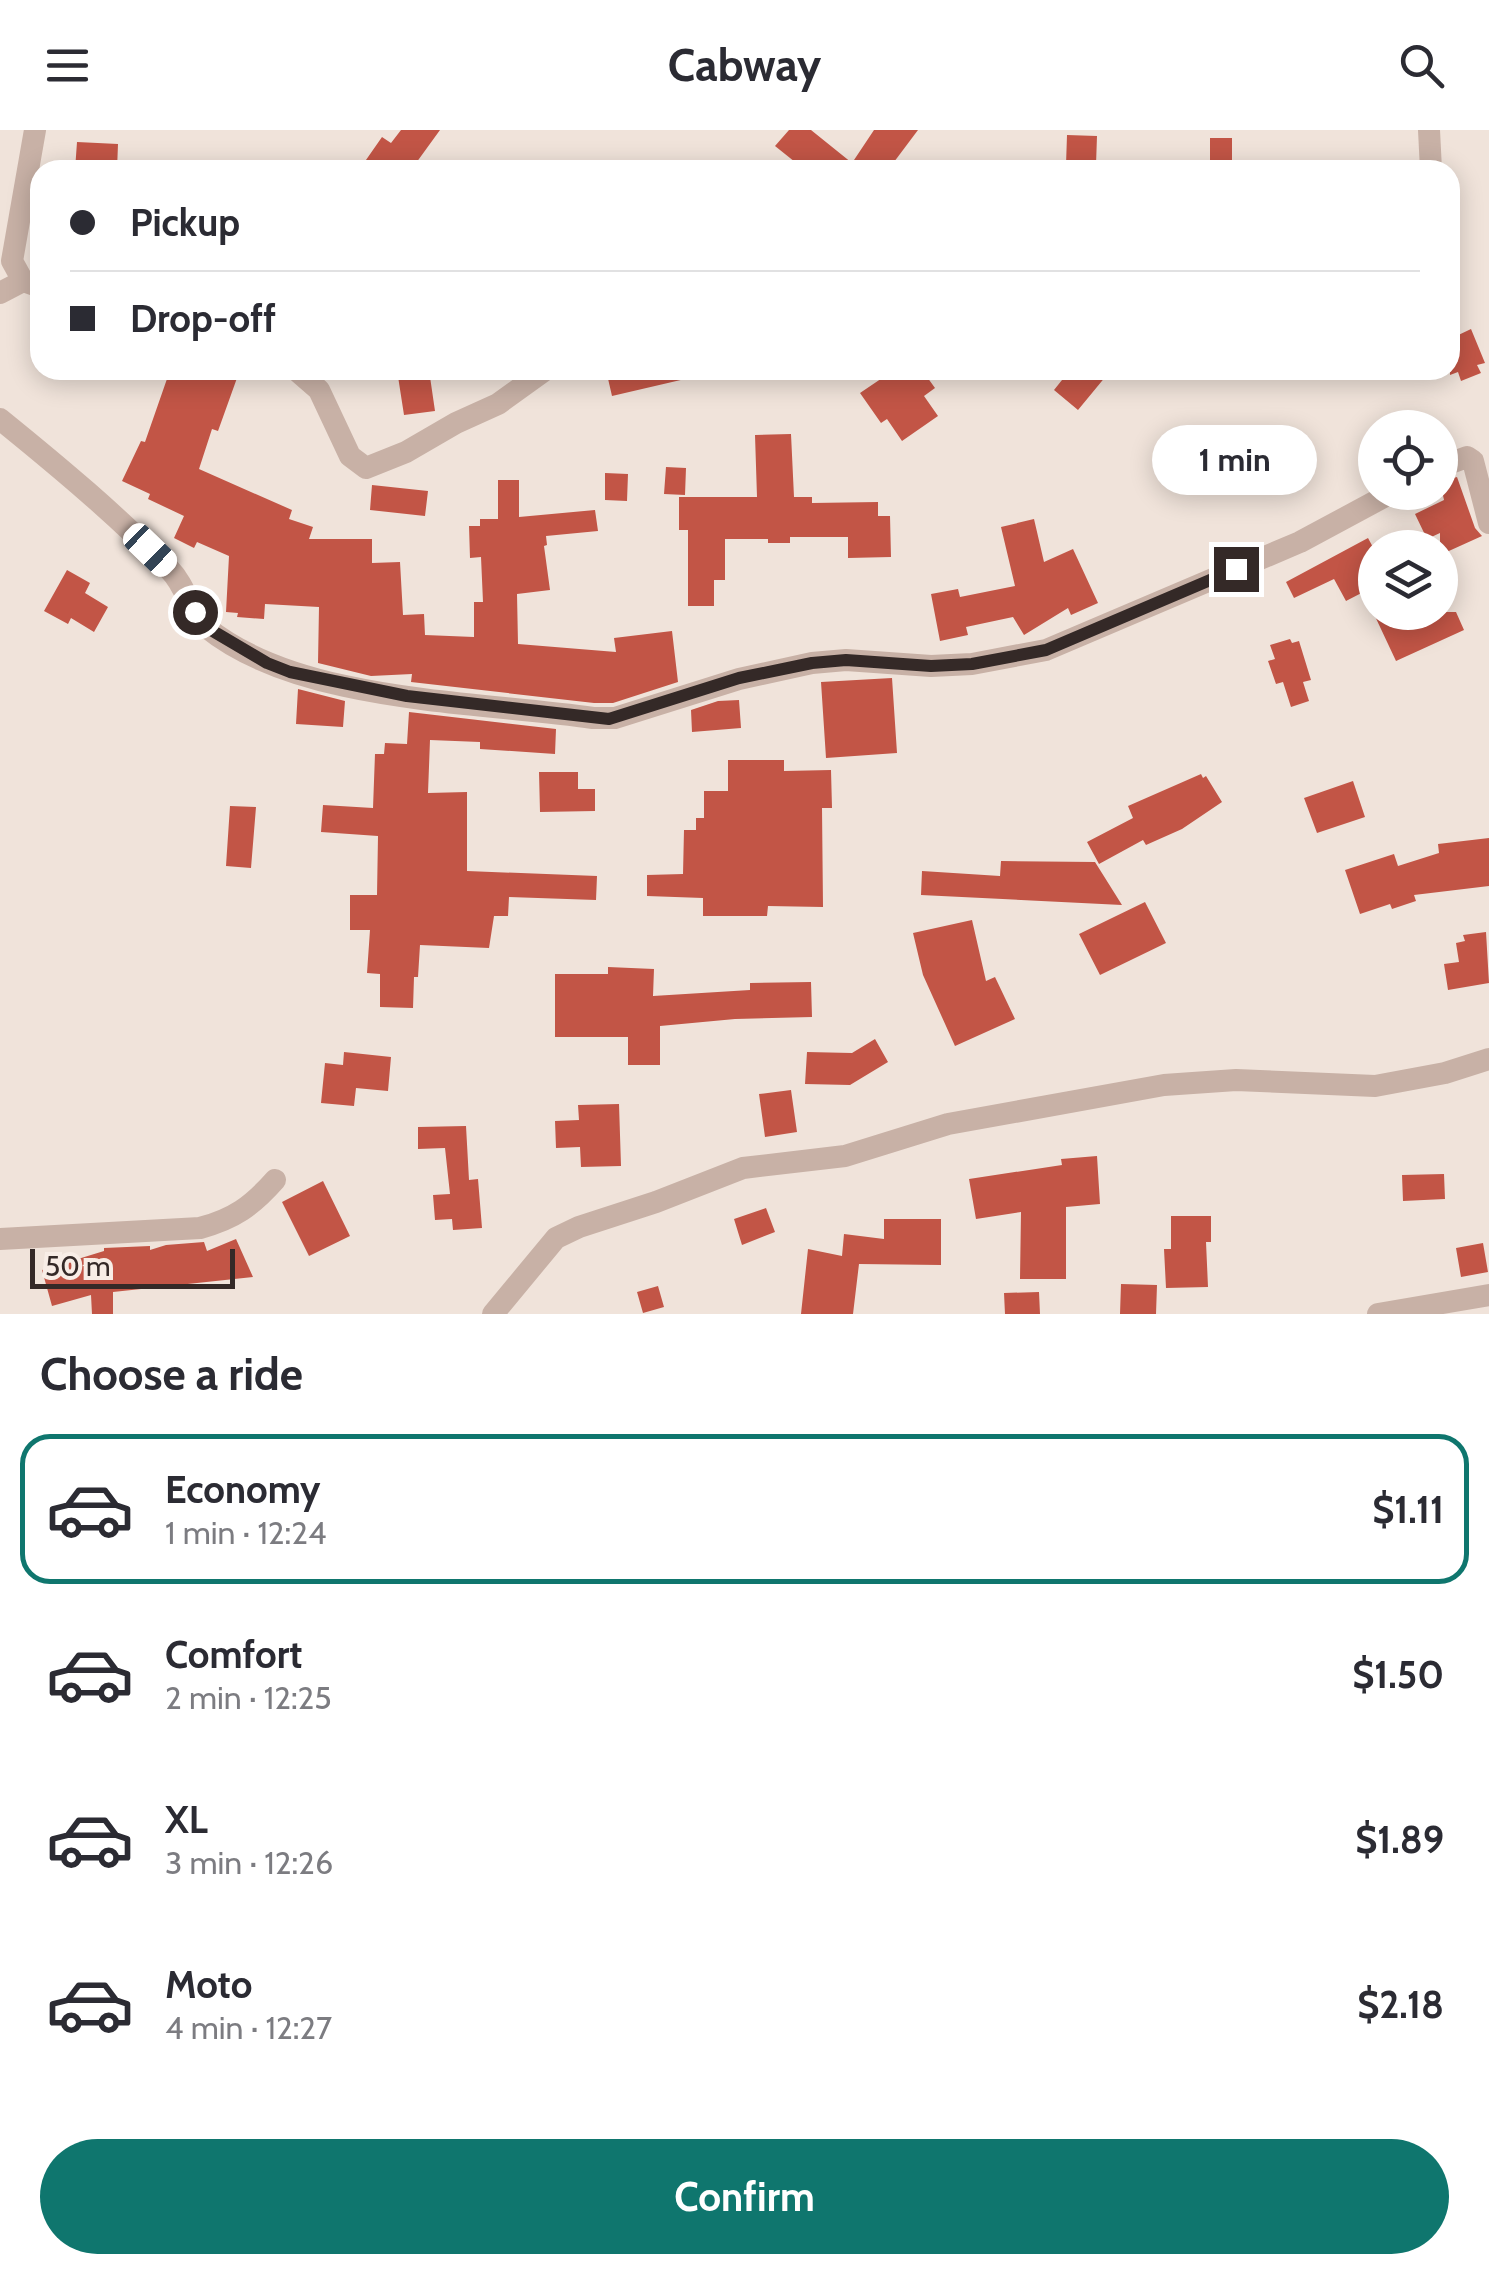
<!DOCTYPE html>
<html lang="en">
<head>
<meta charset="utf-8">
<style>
	:root { --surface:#fff; --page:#f7f7f7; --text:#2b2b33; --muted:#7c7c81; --line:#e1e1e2; --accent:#0f766e }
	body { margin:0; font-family:Cabin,sans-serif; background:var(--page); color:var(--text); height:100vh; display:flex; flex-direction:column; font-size:38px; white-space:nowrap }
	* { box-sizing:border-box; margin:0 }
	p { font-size:32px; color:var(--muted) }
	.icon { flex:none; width:55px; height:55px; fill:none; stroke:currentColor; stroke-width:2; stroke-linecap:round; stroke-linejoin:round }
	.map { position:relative; height:1184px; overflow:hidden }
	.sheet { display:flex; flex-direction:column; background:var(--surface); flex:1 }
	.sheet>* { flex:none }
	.guide { position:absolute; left:30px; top:30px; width:1430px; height:220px; border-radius:30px; box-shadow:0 5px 25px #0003; display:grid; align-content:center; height:220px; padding:0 40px; background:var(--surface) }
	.controls { position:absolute; left:1358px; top:280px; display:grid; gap:20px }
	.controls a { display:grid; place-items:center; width:100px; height:100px; border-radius:50%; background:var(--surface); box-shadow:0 5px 25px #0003; font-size:50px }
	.scale { position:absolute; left:30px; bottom:25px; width:205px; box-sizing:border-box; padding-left:10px; border:5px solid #342927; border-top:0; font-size:28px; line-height:35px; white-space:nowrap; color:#342927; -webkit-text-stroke:8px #f8ede6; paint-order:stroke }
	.end { position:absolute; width:45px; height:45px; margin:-22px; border:12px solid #342927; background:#fff; box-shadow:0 0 0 5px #fff }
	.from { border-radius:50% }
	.bubble { position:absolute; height:70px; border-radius:35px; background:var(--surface); box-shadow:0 5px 25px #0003; font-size:32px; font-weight:700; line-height:70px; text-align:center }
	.car { position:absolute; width:30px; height:60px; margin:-30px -15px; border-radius:12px; box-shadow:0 0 8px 2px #0007; background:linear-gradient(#fff 24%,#345 0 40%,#fff 0 76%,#345 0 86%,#fff 0) }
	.guide b { display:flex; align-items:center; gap:35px; height:95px; font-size:38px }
	.guide b+b { border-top:2px solid var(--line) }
	.guide i { width:25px; height:25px; background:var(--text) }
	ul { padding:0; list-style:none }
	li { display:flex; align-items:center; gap:30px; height:150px; margin:0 20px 15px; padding:0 20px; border:5px solid transparent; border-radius:30px }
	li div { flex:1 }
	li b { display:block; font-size:38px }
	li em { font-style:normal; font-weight:700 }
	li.on { border-color:var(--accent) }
	li>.icon { width:90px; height:90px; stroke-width:1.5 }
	h2 { padding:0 40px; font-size:45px; line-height:120px }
	.action { display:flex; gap:20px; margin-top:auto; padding:20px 40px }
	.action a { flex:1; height:115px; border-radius:60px; background:var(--accent); color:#fff; font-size:40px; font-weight:700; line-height:115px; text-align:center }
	header { display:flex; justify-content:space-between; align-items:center; height:130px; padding:0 40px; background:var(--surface); font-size:45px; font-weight:700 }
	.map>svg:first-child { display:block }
	.building { fill:#c25546 }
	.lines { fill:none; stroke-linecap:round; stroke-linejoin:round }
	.street { stroke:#c8b1a6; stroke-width:22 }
	.route { stroke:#342927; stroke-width:12 }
</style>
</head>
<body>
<header><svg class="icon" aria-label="menu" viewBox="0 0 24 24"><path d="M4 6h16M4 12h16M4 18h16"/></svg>Cabway<svg class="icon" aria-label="search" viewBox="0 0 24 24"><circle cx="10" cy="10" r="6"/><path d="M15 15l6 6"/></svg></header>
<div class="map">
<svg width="1489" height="1184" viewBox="0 0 1489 1184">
	<rect width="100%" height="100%" fill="#f0e3da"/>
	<!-- building -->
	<path class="building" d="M401 0H440L411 40H359L382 7 391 13Z
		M789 0H811L852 33 874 0H918L888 40H805L775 16Z
		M1067 5 1097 6 1096 35H1066Z
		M1210 8H1232V35H1210Z
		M77 12 118 14 117 40H75Z
		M1471 199 1485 233 1477 235 1481 243 1461 251 1458 242 1450 245V209Z
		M177 240H190L213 248 216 240 237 248 218 301 212 299 199 339 292 380 289 389 313 397 309 409H372V433L400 432 403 485 424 484 425 505 474 507V472H483L481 427 470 428 469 396H480V389H498V350H519V387L595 380 598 401 546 406 547 415 544 416 550 460 517 464 518 514 616 522 614 508 672 501 678 552 613 573H594L411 552 412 544 371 546 318 533 319 477 265 474 264 489 237 487 238 483 226 482 229 426 197 412 194 418 174 408 184 386 148 369 150 364 122 351 141 311 145 312 168 246 174 248Z
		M397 240H429L435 281 404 285Z
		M606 240H684L685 249 612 266Z
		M894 240H922L935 258 924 266 938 286 902 311 887 289 881 293 860 263Z
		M1070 240H1111L1078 280 1054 260Z
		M791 304 794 367H812V373L878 372V386H890L891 427 848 428V407H790V413H768V409H725V450H714V476H688V400H679V367H757L755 305Z
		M666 337 686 338 685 365 664 364Z
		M605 343 628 344 627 371 605 370Z
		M1457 347 1475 398 1482 406 1440 425V403L1427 409 1415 384 1444 370 1440 352Z
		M372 355 428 361 425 386 370 380Z
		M1034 389 1044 432 1073 419 1098 473 1071 485 1068 478 1024 505 1013 487 966 497 968 505 940 511 931 464 958 459 960 467 1015 456 1001 397Z
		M1368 408 1375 421V456L1346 471 1334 449 1294 468 1286 452Z
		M67 440 90 453 85 463 108 477 94 502 71 488 68 494 44 481Z
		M1373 482H1456L1464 500 1396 531Z
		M1290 509 1292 513 1299 511 1311 550 1303 552 1309 571 1291 577 1283 552 1276 554 1268 531 1275 529 1270 515Z
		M892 548 897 623 826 628 821 552Z
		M298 559 345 571 343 597 296 594Z
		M739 570 741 598 692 602 691 580 718 571Z
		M409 582 556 599 555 624 480 619V612L430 610 428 663 467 662V741L597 746 596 770 509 767 508 786H494L489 818 420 815 418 847H414L413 878 380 877V844L367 843 370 800H350V765H377L378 706 321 702 323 675 373 678 375 624H384L385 613 407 614Z
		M728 630H784V641L831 640 832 678H822L823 777 768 776 767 786H703V768L647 766V745L683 744 684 700H696V688H704V661H728Z
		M539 642H578V659H595V681L540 682Z
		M1201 644 1203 648 1206 646 1222 672 1182 699 1146 715 1143 710 1099 734 1087 712 1133 688 1128 676Z
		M1353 651 1365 687 1317 703 1304 668Z
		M230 676 256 677 251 738 226 736Z
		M1489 708V756L1414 765 1416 771 1392 779 1390 774 1360 784 1345 740 1394 724 1398 736 1439 723 1438 714Z
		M1001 731 1095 732 1122 775 921 765 922 741 1000 746Z
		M1145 772 1166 813 1100 845 1079 804Z
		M972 790 986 851 995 847 1015 889 955 916 923 845 913 803Z
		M1486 802 1489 853 1448 860 1444 834 1459 832 1456 813 1465 811 1463 805Z
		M608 837 654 839 653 866 750 860V853L811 852 812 887 735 889 660 896V935H628V907H555V844H608Z
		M875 909 888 932 850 955 805 954 807 922 852 923Z
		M344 922 391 927 388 961 356 958 354 976 321 973 325 933 343 935Z
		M791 960 797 1002 765 1007 759 964Z
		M619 974 621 1036 581 1037 580 1017 556 1018 555 991 579 990 578 975Z
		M466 996 469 1050 478 1049 482 1098 453 1100 452 1089 435 1090 433 1065 450 1064 445 1018 418 1019V997Z
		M1097 1026 1100 1074 1066 1077V1149H1020L1021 1082 976 1089 969 1049 1062 1035 1061 1029Z
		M1444 1044 1445 1069 1403 1071 1402 1045Z
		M323 1051 350 1106 309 1126 282 1072Z
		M766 1078 775 1102 742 1115 734 1089Z
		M1171 1086H1211V1112H1206L1208 1157 1166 1158 1164 1119H1171Z
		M884 1089H941V1135L859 1134 853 1184H801L808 1119 842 1126 844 1104 884 1109Z
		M236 1109 253 1147 113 1162V1184H92L91 1165 52 1176 42 1140 104 1121V1118L150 1116V1120L166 1115 204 1112 207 1121Z
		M1483 1113 1488 1142 1461 1147 1456 1118Z
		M1121 1154 1157 1155 1156 1184H1120Z
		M658 1156 664 1177 643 1183 637 1162Z
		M1039 1162 1040 1184H1005L1004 1163Z"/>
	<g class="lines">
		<!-- street -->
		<path class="street" d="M35 0 12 131 23 151 40 157
			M1429 0 1431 40
			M0 163 23 151
			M296 240 319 260 350 326 366 338 406 322 456 293 498 274 545 240
			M0 289C58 336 118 386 170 440 187 457 190 484 206 497 299 573 477 571 593 588H615L739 549 812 533 846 530 931 536 972 534 1046 520 1300 412 1393 362
			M1440 337 1467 327 1473 331 1489 393
			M0 1109 200 1098C234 1089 252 1076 275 1050
			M493 1184 556 1108 579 1097 656 1072 743 1038 845 1026 948 994 1164 955 1236 950 1375 956 1445 943 1489 929
			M1378 1184 1489 1165"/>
	</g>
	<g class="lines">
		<!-- route -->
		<path class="route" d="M195 482 206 497 267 533 290 542 407 566 609 589 739 548 812 533 846 530 931 536 972 534 1046 520 1236 439"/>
	</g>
</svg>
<div class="controls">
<a><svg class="icon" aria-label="locate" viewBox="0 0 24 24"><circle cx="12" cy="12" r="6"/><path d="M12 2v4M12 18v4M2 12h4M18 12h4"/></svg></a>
<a><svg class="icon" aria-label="layers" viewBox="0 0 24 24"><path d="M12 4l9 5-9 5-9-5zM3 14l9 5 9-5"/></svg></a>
</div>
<div class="scale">50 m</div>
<i class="end from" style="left:195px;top:482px"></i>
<i class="end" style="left:1236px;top:439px"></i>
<div class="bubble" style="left:1152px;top:295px;width:165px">1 min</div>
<i class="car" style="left:150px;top:420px;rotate:134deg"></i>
<div class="guide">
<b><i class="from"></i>Pickup</b>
<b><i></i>Drop-off</b>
</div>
</div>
<section class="sheet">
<h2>Choose a ride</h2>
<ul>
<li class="on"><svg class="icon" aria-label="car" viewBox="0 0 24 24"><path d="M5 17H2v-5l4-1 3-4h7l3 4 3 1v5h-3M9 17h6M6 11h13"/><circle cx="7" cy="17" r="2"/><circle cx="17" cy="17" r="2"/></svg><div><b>Economy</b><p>1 min · 12:24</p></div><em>$1.11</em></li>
<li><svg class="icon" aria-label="car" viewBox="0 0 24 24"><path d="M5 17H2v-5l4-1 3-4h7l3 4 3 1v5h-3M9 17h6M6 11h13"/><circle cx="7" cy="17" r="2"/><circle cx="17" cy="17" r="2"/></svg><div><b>Comfort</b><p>2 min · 12:25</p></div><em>$1.50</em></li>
<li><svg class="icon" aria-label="car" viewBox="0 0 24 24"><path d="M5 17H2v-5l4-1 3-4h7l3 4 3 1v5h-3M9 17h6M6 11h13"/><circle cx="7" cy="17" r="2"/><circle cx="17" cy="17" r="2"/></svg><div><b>XL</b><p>3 min · 12:26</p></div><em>$1.89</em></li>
<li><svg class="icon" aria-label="car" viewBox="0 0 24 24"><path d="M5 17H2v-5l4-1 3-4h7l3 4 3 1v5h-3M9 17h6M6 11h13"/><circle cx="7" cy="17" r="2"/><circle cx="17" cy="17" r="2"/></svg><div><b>Moto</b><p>4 min · 12:27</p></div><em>$2.18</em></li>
</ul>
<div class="action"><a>Confirm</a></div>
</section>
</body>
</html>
